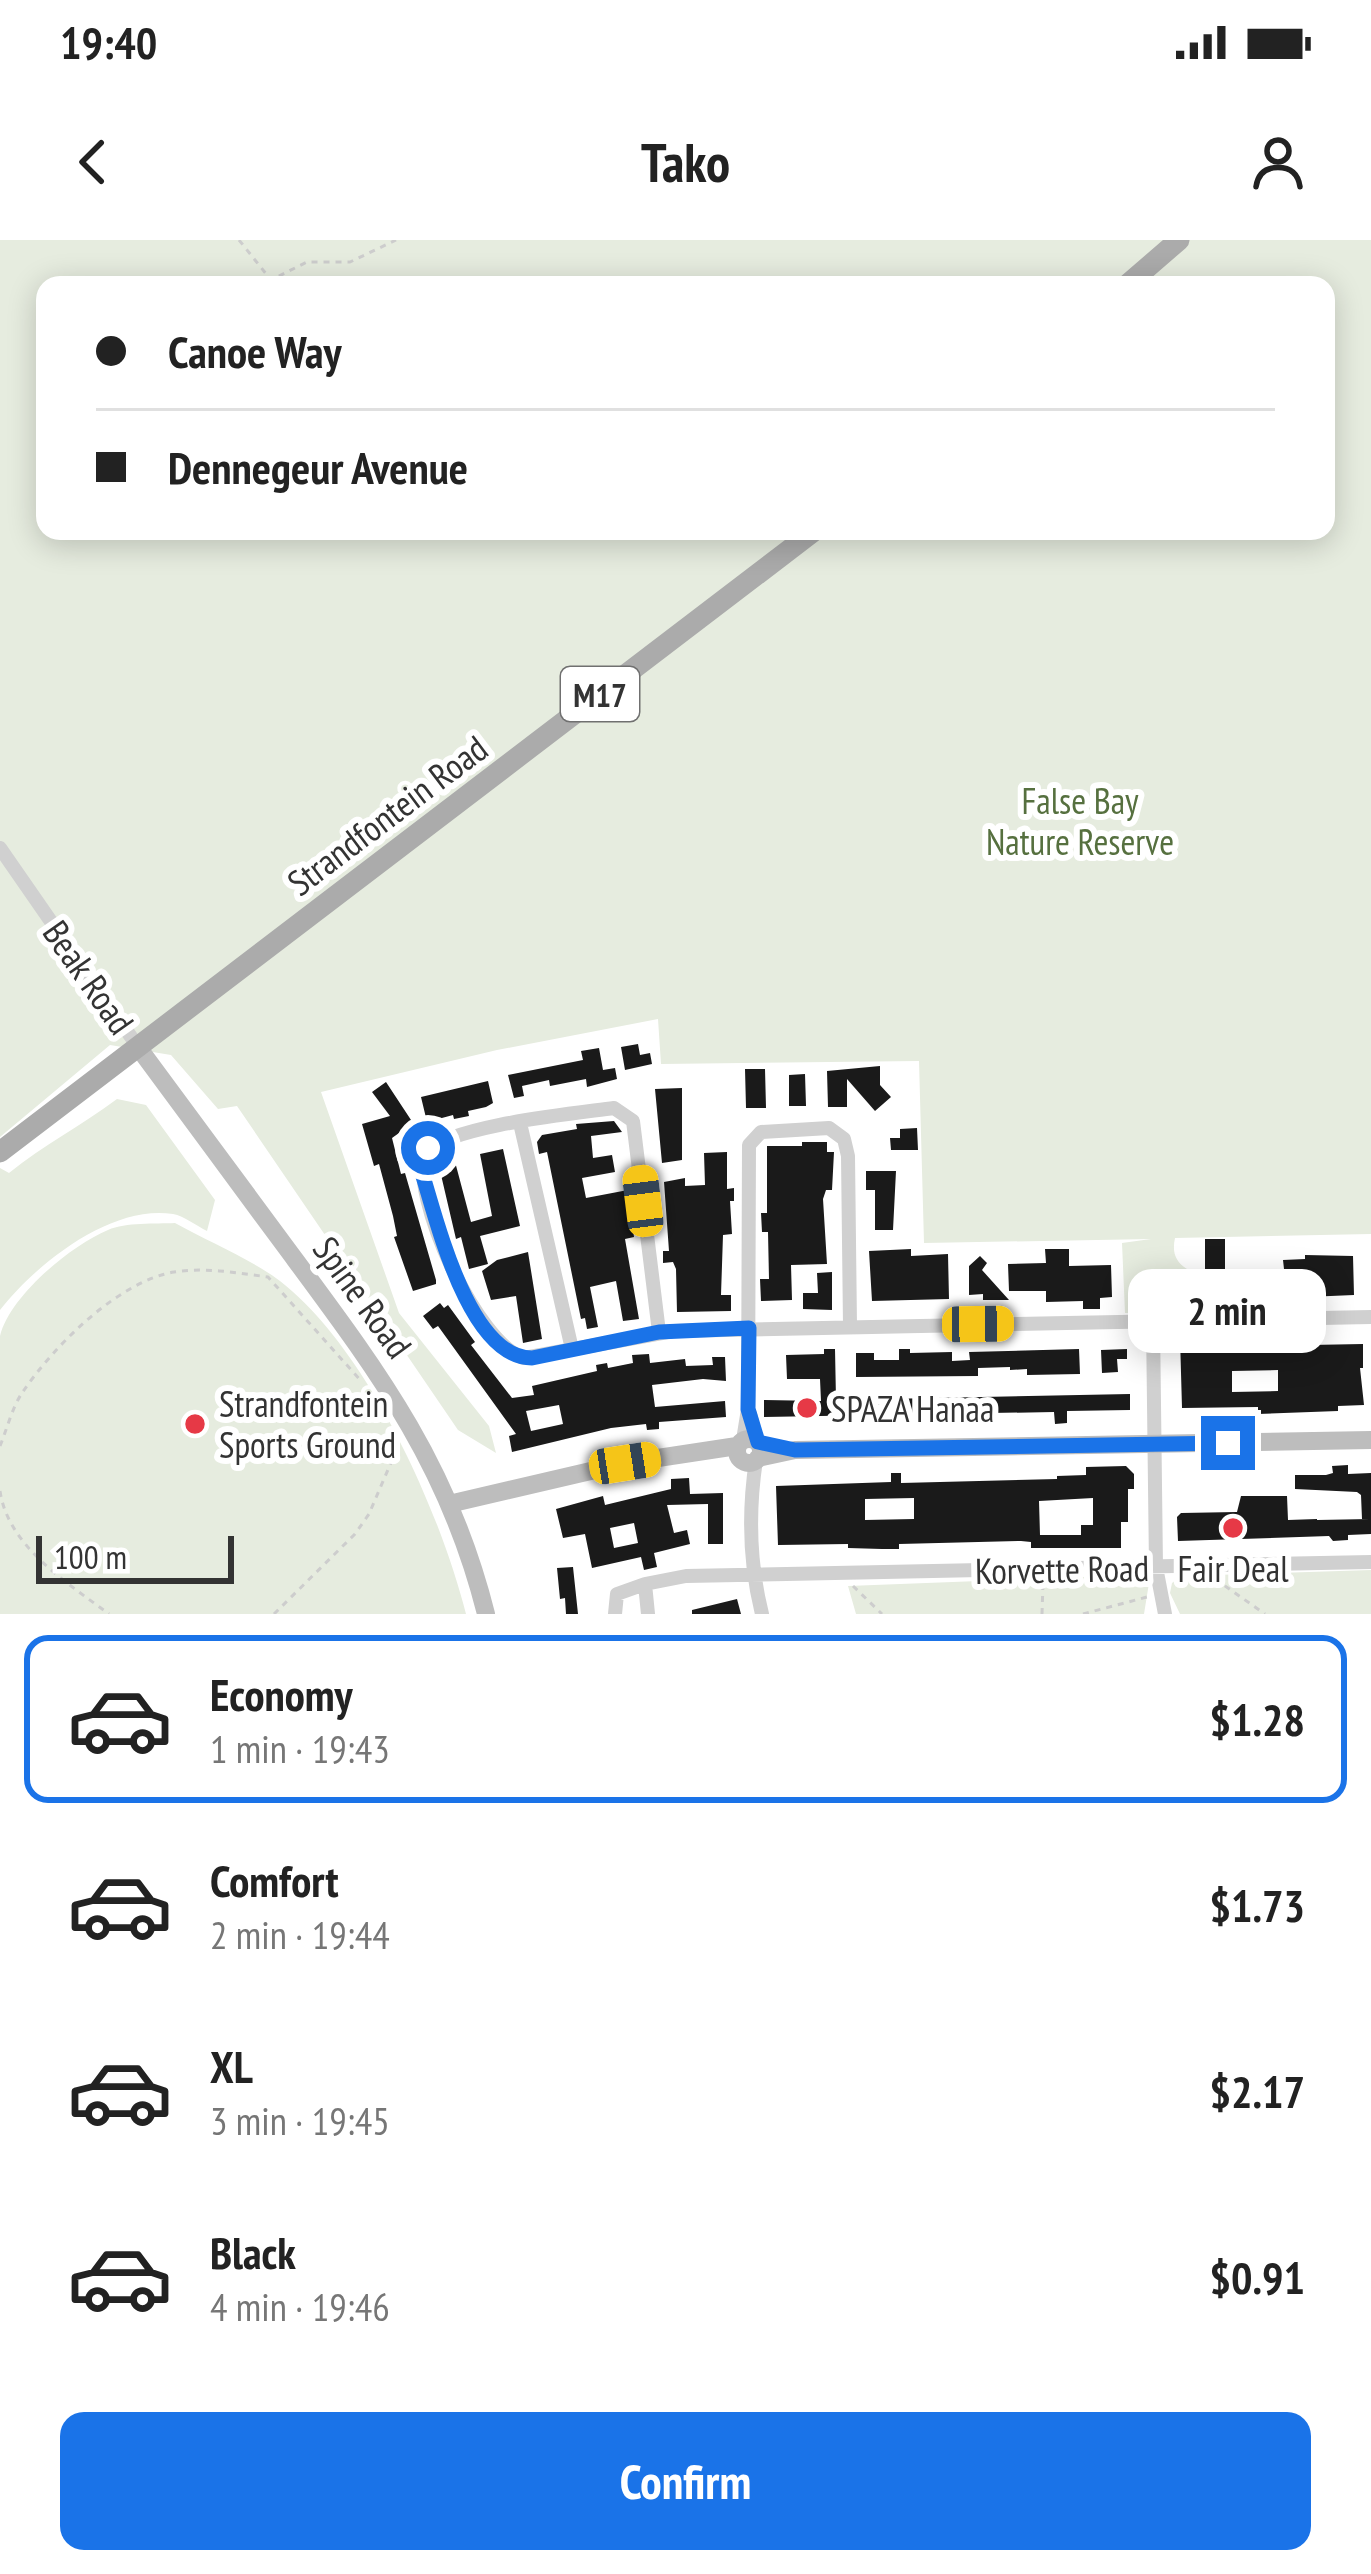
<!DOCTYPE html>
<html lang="en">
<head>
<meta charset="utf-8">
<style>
	:root { --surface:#fff; --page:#f6f6f6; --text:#222; --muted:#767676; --line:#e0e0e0; --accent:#1a73e8 }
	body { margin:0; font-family:"PT Sans Narrow",sans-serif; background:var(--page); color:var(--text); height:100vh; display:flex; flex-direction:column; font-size:45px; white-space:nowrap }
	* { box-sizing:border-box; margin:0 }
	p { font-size:39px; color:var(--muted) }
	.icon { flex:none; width:66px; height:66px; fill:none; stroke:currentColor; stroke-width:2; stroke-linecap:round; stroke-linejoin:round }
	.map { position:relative; height:1374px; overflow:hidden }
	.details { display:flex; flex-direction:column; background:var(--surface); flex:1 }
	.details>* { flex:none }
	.hud { position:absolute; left:36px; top:36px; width:1299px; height:264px; border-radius:24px; box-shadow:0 6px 30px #0003; display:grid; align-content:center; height:264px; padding:0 60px; background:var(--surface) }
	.scale { position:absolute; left:36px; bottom:30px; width:198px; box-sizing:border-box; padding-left:12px; border:6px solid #333; border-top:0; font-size:33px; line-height:42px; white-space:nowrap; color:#333; -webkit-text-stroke:9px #fff; paint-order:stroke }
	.end { position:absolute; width:54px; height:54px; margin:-27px; border:15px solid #1a73e8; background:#fff; box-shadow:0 0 0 6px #fff }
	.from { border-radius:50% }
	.bubble { position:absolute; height:84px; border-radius:24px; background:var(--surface); box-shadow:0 6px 30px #0003; font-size:39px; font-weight:700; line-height:84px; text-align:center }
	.car { position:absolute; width:36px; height:72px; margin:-36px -18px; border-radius:15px; box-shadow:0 0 9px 3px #0007; background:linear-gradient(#f5c518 24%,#345 0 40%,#f5c518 0 76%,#345 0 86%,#f5c518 0) }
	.hud b { display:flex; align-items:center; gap:42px; height:114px; font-size:45px }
	.hud b+b { border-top:3px solid var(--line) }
	.hud i { width:30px; height:30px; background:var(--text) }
	ul { padding:21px 0 0; list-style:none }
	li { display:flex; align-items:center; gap:36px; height:168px; margin:0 24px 18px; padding:0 36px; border:6px solid transparent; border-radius:24px }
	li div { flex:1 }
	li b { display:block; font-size:45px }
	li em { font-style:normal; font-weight:700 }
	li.active { border-color:var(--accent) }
	li>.icon { width:108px; height:108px; stroke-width:1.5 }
	.action { display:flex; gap:24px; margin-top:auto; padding:24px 60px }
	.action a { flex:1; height:138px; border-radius:24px; background:var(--accent); color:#fff; font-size:48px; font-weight:700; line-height:138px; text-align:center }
	.status { display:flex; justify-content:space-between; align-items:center; height:84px; padding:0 60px; background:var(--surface); direction:ltr }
	.status svg { height:33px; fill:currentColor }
	header { display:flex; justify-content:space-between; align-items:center; height:156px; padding:0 60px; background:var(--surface); font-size:54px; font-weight:700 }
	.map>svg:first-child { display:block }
	.green { fill:#e6ecdf; fill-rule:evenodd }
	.building { fill:#1a1a1a; fill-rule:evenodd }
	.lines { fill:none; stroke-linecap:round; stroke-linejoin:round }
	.path { stroke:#cdcdcd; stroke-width:3; stroke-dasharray:6 6; stroke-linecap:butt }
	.street { stroke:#d0d0d0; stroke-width:14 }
	.secondary { stroke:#bdbdbd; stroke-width:18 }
	.primary { stroke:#ababab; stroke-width:21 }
	.route { stroke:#1a73e8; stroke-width:15 }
	.poi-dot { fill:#e63946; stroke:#fff; stroke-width:4.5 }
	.labels { text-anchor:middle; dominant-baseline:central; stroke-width:12; stroke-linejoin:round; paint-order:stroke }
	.shield { fill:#fff; stroke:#707070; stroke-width:3 }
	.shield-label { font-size:33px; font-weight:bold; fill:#333 }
	.park-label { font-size:36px; fill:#56703f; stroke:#fff }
	.street-label { font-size:36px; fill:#333; stroke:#fff }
	.poi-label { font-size:36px; fill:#333; stroke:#fff; text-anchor:start }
</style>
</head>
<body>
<div class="status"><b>19:40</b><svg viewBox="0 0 49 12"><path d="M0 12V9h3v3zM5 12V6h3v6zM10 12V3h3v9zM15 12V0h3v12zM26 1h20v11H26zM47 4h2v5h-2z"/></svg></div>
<header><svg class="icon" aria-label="back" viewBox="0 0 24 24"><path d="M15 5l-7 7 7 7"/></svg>Tako<svg class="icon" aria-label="person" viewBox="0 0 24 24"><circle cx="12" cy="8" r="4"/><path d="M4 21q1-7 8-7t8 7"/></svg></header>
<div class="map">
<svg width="1371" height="1374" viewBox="0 0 1371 1374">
	<rect width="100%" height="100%" fill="#fff"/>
	<!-- green -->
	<path class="green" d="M0 0H1371V994L1175 998C1172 1012 1175 1021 1187 1029L1190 1072 1125 1073 1122 1003 1151 999 924 1003 919 821 661 824 658 779 497 810 321 852 399 1073 489 1186 496 1213 458 1190 237 866 218 869 171 815 110 805 0 897ZM45 45H1326V291H45Z
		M117 859 146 865 215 960 207 991C197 986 184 976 173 974 111 964 36 1024 0 1070V928L9 933C43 905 81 886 117 859Z
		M175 983C209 1002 249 1018 280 1041 368 1110 439 1268 466 1374H0V1096C10 1056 70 1006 108 990 126 982 155 984 175 983Z
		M1371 1330V1374H1180L1170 1353 1172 1343 1181 1336Z
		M1133 1335 1141 1336 1149 1343 1144 1374H856L848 1346Z"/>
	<!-- building -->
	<path class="building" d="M638 804 640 815 650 813 652 824 625 830 621 807Z
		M599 808 603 830 615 828 617 839 587 847 586 839 550 846 549 840 522 846 524 856 514 858 508 835 583 820 581 811Z
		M880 826V845L891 857 875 871 847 839V867H828L827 831Z
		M745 829H765L766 868H746Z
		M805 834 806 866H789V835Z
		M488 841 493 863 486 867 468 871 469 876 454 879 453 875 427 882 421 857Z
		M386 842 413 883 392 898 401 934 405 933 436 1040V1044L413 1051 394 997 397 996 393 976 379 924 374 926 362 884 390 876 372 852Z
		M682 848V920L662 923 655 849Z
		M614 881 622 892 591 896 593 918 612 915 615 932 582 938 586 958 628 950 634 997 625 999 639 1079 623 1081 616 1041 590 1047 598 1087 587 1089 585 1078 581 1079 547 912 539 914 537 902 542 895 577 889 576 884Z
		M917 888 918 910H891L890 898H900V889Z
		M802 902H827V912H834L832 950H826L823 959 827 1024 791 1025 792 1060 761 1061 760 1039H769L768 992H762L761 973H767V906H802Z
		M503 909 520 986 480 996 488 1024 469 1029 461 997 456 999 438 922 454 918 471 982 492 976 480 914Z
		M727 912V949L734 948V961H730L732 994 723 995 721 1055H731V1071L677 1072 676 1029 673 1022 663 1023V1011H669L664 942 685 938V946L705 945 704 913Z
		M866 931H896L893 990H875V950H866Z
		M1205 999H1225V1029H1284L1283 1020 1305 1019V1015L1353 1016 1354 1055 1307 1057V1061H1294L1284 1058V1048L1222 1045V1051L1205 1052Z
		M911 1009V1016L948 1014 949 1059 872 1061 869 1011Z
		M1045 1009H1069V1026L1111 1025 1112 1057 1100 1058V1069H1083V1061L1046 1062V1051H1009L1008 1024 1046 1023Z
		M528 1012 542 1099 523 1103 516 1056 491 1060 482 1031 497 1020Z
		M980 1016 987 1023 982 1030 1009 1060H983V1054L969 1055V1026Z
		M832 1032V1070L803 1069V1053H818L817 1033Z
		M440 1063 444 1068 448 1065 475 1102 471 1105 512 1158 534 1155 532 1146 597 1131 596 1125 607 1123 608 1128 633 1123 632 1115 649 1114 650 1123 685 1119 686 1126 713 1125 712 1117H725L726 1141 703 1139 652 1145 655 1167 725 1161 726 1177 659 1182V1189L647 1190 646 1184 611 1188 512 1212 509 1196 516 1194 438 1086 433 1089 423 1076ZM559 1165 563 1184 531 1191 526 1171Z
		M1198 1096 1199 1107 1363 1104V1128H1360L1364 1165 1338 1166V1171L1258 1174V1167L1182 1168 1180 1097ZM1278 1130V1151L1232 1152V1131Z
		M824 1109H835L836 1160 1130 1154V1170L1067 1171V1183L1055 1184 1054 1172 764 1177V1160L821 1161 820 1139H787L786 1115 824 1114Z
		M899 1109H910V1113L952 1112V1121L970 1120 969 1112 1079 1109 1080 1134 1027 1135V1129L1010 1130V1127L978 1128V1136L856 1137V1113H874V1120H899Z
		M1127 1109V1119H1117L1118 1132 1102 1133 1101 1110Z
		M1348 1225V1234L1371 1233V1294L1348 1295V1300L1333 1301 1329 1296 1178 1301 1177 1277 1181 1273 1237 1272 1241 1256H1287L1288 1280 1317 1279V1280L1370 1279H1362L1361 1255 1357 1252 1295 1249V1235H1326L1333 1233 1332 1226Z
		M1126 1226 1134 1234V1249H1128V1282H1121V1308H1031V1302L1021 1301 899 1304V1309H882L848 1308V1304L778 1305 776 1246 891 1242V1233H901V1243L1057 1239V1236L1086 1235V1227ZM914 1258V1279L865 1280V1259ZM1093 1258V1285H1081V1295H1040L1039 1261Z
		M689 1238 690 1254 723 1253V1304H708V1264L667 1265 674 1293 687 1290 690 1304 654 1313 657 1327 644 1330 641 1317 592 1328 585 1294 563 1298 556 1269 603 1256 605 1265 671 1249V1239ZM634 1283 638 1303 614 1308 610 1288Z
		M573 1327 578 1374H566L565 1358 560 1359 557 1328Z
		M737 1359 741 1374H692V1370Z"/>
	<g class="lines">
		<!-- path -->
		<path class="path" d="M239 0 271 40 307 22H350L396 0
			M0 1206C7 1189 12 1168 22 1153 53 1107 117 1042 174 1032 205 1027 238 1033 268 1037L362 1142
			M0 1251C8 1306 66 1342 109 1374
			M1215 1339 1265 1374
			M853 1346 882 1374
			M274 1374 355 1294 369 1274 399 1204 373 1160
			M1042 1374 1043 1343
			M1083 1374 1147 1357"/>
		<!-- street -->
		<path class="street" d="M0 608 138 807
			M520 883 572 1109
			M1153 1082 1156 1327 1165 1374
			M659 1092 633 881 614 868C570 874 455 885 425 912 410 955 477 1105 524 1118L673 1091 1371 1077
			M750 1174 757 1202
			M743 1200 748 1169 749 905 761 892 829 888 844 899 848 916 850 1086
			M756 1220C748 1273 749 1322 762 1374
			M615 1374 617 1354 645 1344
			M648 1374 645 1344 686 1336 1371 1322"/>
		<!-- secondary -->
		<path class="secondary" d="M138 807C187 873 236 940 285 1006 376 1129 448 1222 486 1374
			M737 1211a12 12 0 1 1 24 0a12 12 0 1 1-24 0Z
			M758 1218 795 1210 1371 1200
			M449 1264 625 1223 737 1206"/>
		<!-- primary -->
		<path class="primary" d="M1127 45 1179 0
			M0 912 814 291"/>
	</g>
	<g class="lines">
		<!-- route -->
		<path class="route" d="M428 908 422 918V933C437 981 469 1118 532 1118L659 1092 749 1088 748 1169 758 1202 795 1210 1228 1203"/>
	</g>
	<!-- markers -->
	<g class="poi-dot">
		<circle cx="807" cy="1168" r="12"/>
		<circle cx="195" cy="1184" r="12"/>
		<circle cx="1233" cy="1288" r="12"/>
	</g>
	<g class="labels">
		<!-- shield labels -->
		<rect class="shield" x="561" y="427" width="78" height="54" rx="9"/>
		<g class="shield-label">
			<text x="600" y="454">M17</text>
		</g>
		<!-- park labels -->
		<g class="park-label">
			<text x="1080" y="560">False Bay<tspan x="1080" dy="41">Nature Reserve</tspan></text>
		</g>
		<!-- street labels -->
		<g class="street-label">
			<text transform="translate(387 575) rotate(-37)">Strandfontein Road</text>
			<text transform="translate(89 737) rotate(55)">Beak Road</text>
			<text transform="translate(363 1057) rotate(54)">Spine Road</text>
			<text transform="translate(1062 1329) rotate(-1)">Korvette Road</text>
		</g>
		<!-- poi labels -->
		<g class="poi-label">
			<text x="219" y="1163">Strandfontein<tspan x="219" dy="41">Sports Ground</tspan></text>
			<text x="831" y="1168">SPAZA Hanaa</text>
			<text x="1233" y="1328" text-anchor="middle">Fair Deal</text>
		</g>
	</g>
</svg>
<div class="scale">100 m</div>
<i class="end from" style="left:428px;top:908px"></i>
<i class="end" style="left:1228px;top:1203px"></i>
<div class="bubble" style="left:1128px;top:1029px;width:198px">2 min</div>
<i class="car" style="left:643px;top:961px;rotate:353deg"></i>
<i class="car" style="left:978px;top:1084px;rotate:89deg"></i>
<i class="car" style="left:625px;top:1223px;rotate:81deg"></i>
<div class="hud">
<b><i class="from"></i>Canoe Way</b>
<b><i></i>Dennegeur Avenue</b>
</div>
</div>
<section class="details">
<ul>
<li class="active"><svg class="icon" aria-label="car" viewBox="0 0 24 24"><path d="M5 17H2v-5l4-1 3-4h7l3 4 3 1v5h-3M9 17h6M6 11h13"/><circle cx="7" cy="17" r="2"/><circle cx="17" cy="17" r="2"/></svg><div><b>Economy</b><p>1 min · 19:43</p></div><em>$1.28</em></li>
<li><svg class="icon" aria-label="car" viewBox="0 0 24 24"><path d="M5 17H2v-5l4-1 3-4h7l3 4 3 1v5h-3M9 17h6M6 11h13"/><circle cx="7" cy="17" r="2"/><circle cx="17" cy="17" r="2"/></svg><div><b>Comfort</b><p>2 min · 19:44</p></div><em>$1.73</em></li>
<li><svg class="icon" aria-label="car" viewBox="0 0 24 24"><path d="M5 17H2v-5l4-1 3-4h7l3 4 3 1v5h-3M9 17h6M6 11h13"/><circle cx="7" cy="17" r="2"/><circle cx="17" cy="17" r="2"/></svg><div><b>XL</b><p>3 min · 19:45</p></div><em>$2.17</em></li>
<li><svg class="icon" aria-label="car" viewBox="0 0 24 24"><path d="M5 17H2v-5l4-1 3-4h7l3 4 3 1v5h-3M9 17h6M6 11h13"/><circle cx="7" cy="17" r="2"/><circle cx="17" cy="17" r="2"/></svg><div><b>Black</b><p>4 min · 19:46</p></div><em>$0.91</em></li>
</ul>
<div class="action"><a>Confirm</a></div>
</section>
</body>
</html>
